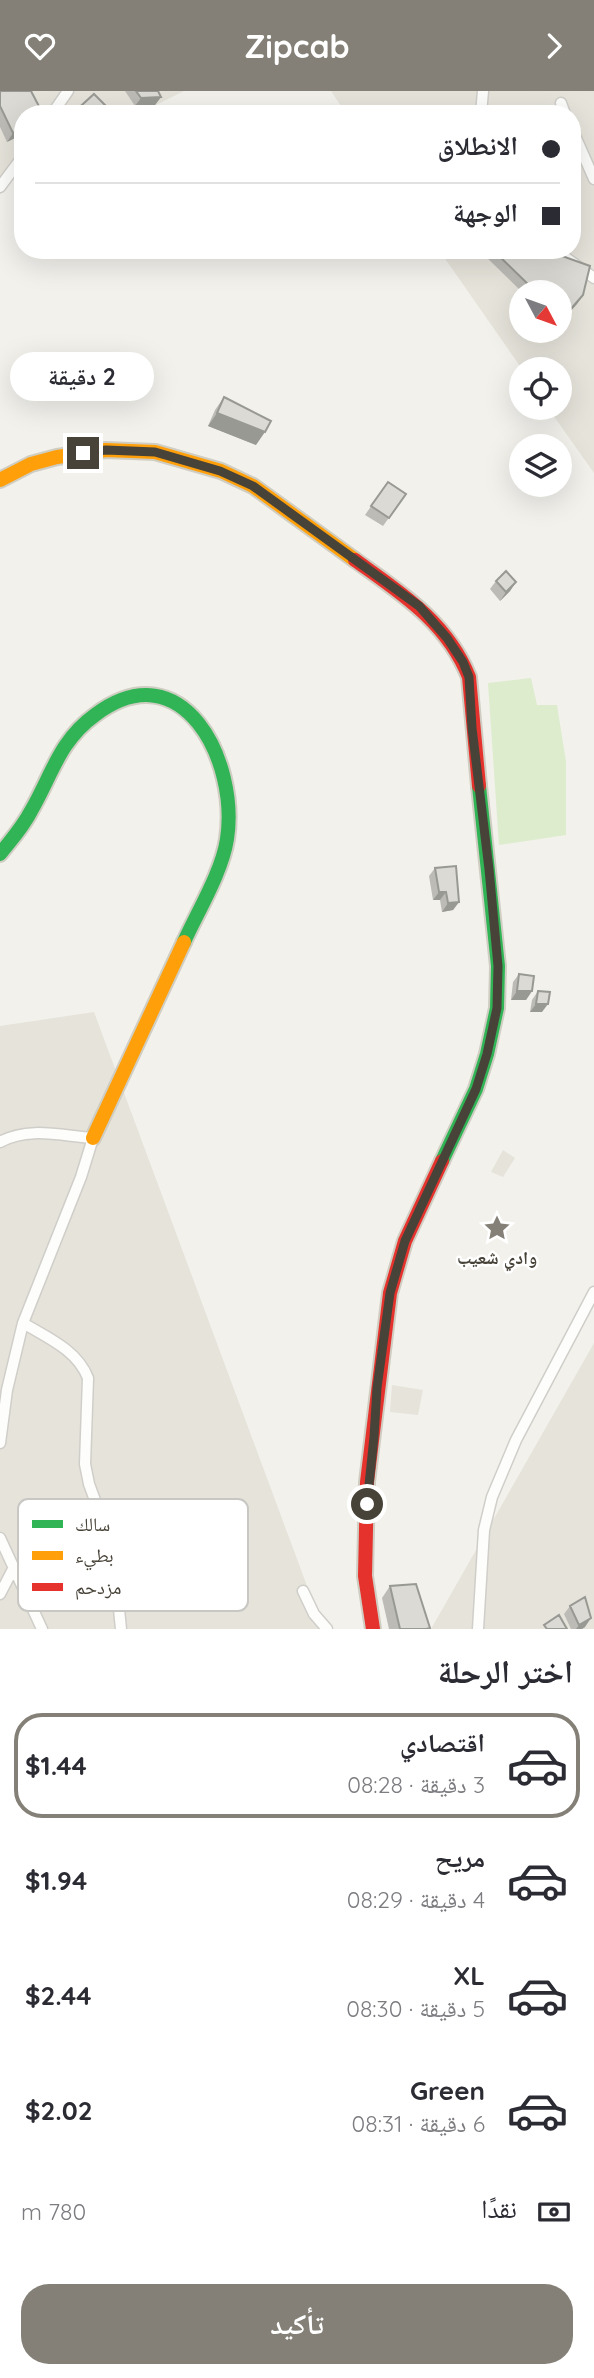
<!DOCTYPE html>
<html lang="ar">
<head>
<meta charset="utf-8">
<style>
	:root { --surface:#fff; --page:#f2f2f3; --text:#2b2b33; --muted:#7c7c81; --line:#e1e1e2; --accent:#848077 }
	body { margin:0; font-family:Quicksand,"Noto Naskh Arabic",sans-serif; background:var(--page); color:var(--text); direction:rtl; height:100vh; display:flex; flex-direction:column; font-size:26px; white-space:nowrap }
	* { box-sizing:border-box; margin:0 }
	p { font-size:23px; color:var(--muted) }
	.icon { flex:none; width:38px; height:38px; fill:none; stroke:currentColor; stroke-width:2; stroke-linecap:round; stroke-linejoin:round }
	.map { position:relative; height:1538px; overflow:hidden; direction:ltr }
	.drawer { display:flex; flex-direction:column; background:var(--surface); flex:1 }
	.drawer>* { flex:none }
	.hud { position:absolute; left:14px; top:14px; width:567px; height:154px; border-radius:28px; box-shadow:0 7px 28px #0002; direction:rtl; display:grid; align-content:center; height:154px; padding:0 21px; background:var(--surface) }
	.needle { width:46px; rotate:131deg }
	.fabs { position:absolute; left:509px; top:189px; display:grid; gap:14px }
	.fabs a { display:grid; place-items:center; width:63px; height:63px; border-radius:50%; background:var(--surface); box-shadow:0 7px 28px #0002; font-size:35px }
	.end { position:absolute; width:32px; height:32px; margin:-16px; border:9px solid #484338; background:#fff; box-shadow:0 0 0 4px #fff }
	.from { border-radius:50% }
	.bubble { position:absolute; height:49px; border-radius:24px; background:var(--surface); box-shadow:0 7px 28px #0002; font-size:23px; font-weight:700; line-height:49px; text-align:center; direction:rtl }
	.hud b { display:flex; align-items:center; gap:24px; height:66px; font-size:26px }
	.hud b+b { border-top:2px solid var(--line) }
	.hud i { width:18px; height:18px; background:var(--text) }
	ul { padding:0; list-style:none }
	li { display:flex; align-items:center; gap:21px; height:105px; margin:0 14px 10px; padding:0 7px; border:4px solid transparent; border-radius:28px }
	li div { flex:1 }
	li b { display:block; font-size:26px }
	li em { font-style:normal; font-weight:700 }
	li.active { border-color:var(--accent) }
	li>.icon { width:63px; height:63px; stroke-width:1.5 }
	h2 { padding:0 21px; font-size:32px; line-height:84px }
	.pay { display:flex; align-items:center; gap:18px; height:77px; padding:0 21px; font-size:26px }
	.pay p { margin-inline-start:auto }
	.cta { display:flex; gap:14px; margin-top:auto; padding:14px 21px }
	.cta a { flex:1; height:80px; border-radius:28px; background:var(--accent); color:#fff; font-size:28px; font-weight:700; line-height:80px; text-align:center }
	header { display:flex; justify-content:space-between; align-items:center; height:91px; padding:0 21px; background:var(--accent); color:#fff; font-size:32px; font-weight:700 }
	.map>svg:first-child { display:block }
	.residential { fill:#e5e3da; fill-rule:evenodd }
	.green { fill:#dceccd }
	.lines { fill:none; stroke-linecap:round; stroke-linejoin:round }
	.street-casing { stroke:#d0cec9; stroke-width:13 }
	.fast-casing { stroke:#d0cec3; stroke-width:18 }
	.slow-casing { stroke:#d0cec3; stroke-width:18 }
	.jam-casing { stroke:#d0cec3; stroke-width:18 }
	.street { stroke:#fdfdfc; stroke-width:10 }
	.fast { stroke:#30b455; stroke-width:14 }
	.slow { stroke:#ff9f0a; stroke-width:14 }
	.jam { stroke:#e5322d; stroke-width:14 }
	.wall { fill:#bcbbb6 }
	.shaded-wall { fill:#999994 }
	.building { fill:#dbdad4; stroke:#999994; stroke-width:2 }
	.route { stroke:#484338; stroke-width:9 }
	.labels { text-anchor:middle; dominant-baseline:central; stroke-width:5; stroke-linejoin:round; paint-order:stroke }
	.poi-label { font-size:18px; font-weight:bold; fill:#484338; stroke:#fff }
	.key { fill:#fff; stroke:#c8c7c3; stroke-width:2 }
	.key-label { font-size:19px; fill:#484338 }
</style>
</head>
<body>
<header><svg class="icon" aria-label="forward" viewBox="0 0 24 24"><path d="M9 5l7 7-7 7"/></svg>Zipcab<svg class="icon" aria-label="heart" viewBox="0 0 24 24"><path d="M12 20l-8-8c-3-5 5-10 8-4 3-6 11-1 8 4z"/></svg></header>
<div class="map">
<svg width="594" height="1538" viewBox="0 0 594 1538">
	<rect width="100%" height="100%" fill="#f2f1ec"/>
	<!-- residential -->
	<path class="residential" d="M0 0H184L138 23H23V80L0 92Z
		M331 0H594V382L548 317H560V278H522L439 159H572V23H346ZM522 201H560V240H522Z
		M94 921 323 1538H0V935Z
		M503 1059 515 1067 503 1086 491 1081Z
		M594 1252V1538H431Z
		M392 1294 423 1299 418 1324 390 1321Z"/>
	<!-- green -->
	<path class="green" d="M531 587 537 614H557L566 671V744L499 754 488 592Z"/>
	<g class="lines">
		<!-- street casing -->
		<g class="street-casing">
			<path id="street" d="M561 12 565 23
				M52 23 68 0
				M481 23 483 0
				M572 38 594 88
				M0 96 23 65
				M555 159 594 187
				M0 1051C29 1035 62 1045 93 1047L81 1086 23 1232
				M0 1352 7 1299 23 1232C48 1247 77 1259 88 1287L85 1373 89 1393 113 1458 121 1538
				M0 1447 42 1538
				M303 1500 314 1523 327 1538
				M0 1503 13 1478
				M478 1538 484 1439 492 1406 516 1349 594 1201"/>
		</g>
		<!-- fast casing -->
		<g class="fast-casing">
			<path id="fast" d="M0 763C11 749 23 736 31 720 52 684 59 650 95 624 183 558 239 671 227 748 222 781 198 820 184 851
				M442 1070 476 998 487 963 497 917 498 875 479 695"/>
		</g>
		<!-- slow casing -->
		<g class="slow-casing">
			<path id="slow" d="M0 389 31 373 57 366 106 359 155 361 221 380 253 395 355 469
				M93 1047 184 851"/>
		</g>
		<!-- jam casing -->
		<g class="jam-casing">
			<path id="jam" d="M355 469C401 502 447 531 469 586L479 695
				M373 1538 365 1485 367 1391 390 1202 405 1150 442 1070"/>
		</g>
		<!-- street -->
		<use href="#street" class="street"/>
		<!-- fast -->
		<use href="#fast" class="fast"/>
		<!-- slow -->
		<use href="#slow" class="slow"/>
		<!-- jam -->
		<use href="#jam" class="jam"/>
	</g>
	<!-- wall -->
	<path class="wall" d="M125 0H158L161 6 155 14 135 15Z
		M0 1 23 43 7 51 0 36Z
		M479 159H555L583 204 560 232V201H522Z
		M224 306 256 354 208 335 215 319Z
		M388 391 406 403 383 435 365 424Z
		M496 490 516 491 510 500 500 510 490 498Z
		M435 777 459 811 453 819 442 821 440 809H433L429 785Z
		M519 883 532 900 526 909H511L513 891Z
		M538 900 542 921H530L532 909Z
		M390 1495 430 1537 429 1538H389L382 1507Z
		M570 1515 585 1536 582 1538H571L564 1523Z"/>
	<!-- shaded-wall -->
	<path class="shaded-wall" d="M161 6 155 14 135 15 141 7Z
		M23 38V43L7 51 13 42Z
		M583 204 577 213 560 232 563 227Z
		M217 322 265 341 256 354 208 335Z
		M516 491 510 500 500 510 506 501Z
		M439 801H446L440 809H433Z
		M459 811 453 819 442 821 448 812Z
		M517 900H532L526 909H511Z
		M536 913H548L542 921H530Z
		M591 1527 585 1536 582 1538H576L579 1534Z"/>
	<!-- building -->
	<path class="building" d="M1 0H31L43 23H23V38L13 42 0 15V1Z
		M136 0H158L161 6 141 7Z
		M94 3 114 23H72Z
		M572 59 575 69 572 70Z
		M493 159H555L559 164 590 175 583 204 563 227 560 224V201H536Z
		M224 306 271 330 265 341 217 322Z
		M388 391 406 403 389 427 371 415Z
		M506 480 516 491 506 501 496 490Z
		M456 775 459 811 448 812 446 801H439L435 777Z
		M519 883 534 885 532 900H517Z
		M538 900 550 901 548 913H536Z
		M416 1493 430 1537 426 1538H400L390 1495Z
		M585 1506 591 1527 579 1534 570 1515Z
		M559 1524 567 1538H547L544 1534Z"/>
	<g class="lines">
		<!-- route -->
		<path class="route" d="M83 362 106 359 155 361 220 380 253 395 419 515 447 547 463 571 469 586 472 637 489 778 498 875 497 917 487 963 476 998 405 1150 390 1202 377 1297 374 1346 367 1413"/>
	</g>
	<!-- icons -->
	<defs>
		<g id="sight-bare" transform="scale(2.1)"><path d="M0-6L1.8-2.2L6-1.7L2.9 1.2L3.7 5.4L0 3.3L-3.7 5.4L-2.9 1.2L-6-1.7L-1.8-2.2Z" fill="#848077" stroke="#fff" stroke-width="2.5" paint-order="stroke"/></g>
	</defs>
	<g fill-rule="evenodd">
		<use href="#sight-bare" x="497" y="1137"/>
	</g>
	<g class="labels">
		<!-- poi labels -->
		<g class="poi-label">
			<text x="497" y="1166">وادي شعيب</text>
		</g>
	</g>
	<!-- legend -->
	<rect x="18" y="1408" width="230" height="112" rx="10" class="key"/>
	<rect x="32" y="1429" width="31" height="8" fill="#30b455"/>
	<rect x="32" y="1460" width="31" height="9" fill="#ff9f0a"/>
	<rect x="32" y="1492" width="31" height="8" fill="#e5322d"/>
	<g class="key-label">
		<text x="75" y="1440">سالك</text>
		<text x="75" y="1471">بطيء</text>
		<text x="75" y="1503">مزدحم</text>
	</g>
</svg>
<div class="fabs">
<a><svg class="needle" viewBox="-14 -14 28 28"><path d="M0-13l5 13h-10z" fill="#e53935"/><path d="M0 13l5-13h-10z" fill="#7c7c81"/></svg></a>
<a><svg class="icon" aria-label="locate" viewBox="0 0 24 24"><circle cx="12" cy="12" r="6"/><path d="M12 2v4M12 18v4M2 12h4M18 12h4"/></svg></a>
<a><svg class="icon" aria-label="layers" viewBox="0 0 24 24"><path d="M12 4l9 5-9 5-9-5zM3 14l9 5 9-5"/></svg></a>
</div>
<i class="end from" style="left:367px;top:1413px"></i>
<i class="end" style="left:83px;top:362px"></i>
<div class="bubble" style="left:10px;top:261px;width:144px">2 دقيقة</div>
<div class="hud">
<b><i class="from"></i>الانطلاق</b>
<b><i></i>الوجهة</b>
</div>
</div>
<section class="drawer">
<h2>اختر الرحلة</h2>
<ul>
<li class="active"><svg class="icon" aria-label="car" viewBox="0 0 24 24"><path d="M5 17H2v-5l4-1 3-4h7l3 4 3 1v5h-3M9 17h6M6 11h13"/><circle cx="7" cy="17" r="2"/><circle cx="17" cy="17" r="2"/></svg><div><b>اقتصادي</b><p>3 دقيقة · 08:28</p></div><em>$1.44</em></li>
<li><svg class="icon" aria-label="car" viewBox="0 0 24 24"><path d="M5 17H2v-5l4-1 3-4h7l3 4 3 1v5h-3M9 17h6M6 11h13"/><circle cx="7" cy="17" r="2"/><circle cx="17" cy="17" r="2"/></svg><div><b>مريح</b><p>4 دقيقة · 08:29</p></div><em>$1.94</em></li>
<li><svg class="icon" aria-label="car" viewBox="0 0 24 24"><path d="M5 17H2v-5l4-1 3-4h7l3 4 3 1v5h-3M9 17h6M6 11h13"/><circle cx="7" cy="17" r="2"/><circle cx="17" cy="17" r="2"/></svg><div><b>XL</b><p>5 دقيقة · 08:30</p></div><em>$2.44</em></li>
<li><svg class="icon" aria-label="car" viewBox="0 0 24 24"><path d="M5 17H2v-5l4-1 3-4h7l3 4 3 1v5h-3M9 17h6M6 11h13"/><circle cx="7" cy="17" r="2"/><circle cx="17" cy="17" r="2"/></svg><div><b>Green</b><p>6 دقيقة · 08:31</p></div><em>$2.02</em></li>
</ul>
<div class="pay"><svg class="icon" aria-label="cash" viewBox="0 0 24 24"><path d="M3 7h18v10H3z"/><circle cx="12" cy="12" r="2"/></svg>نقدًا<p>780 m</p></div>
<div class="cta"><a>تأكيد</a></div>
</section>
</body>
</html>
